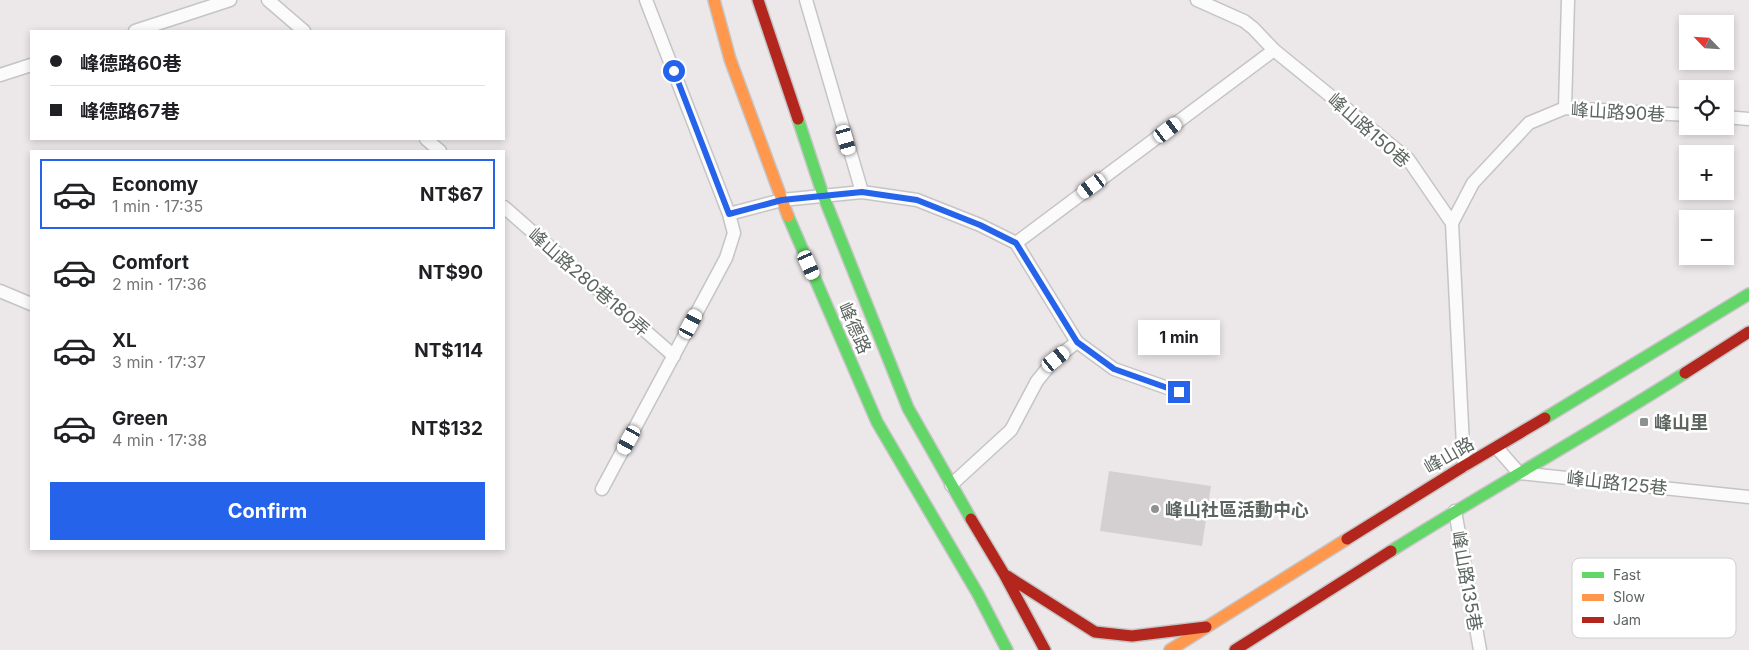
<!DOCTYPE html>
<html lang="en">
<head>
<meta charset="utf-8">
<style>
	:root { --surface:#fff; --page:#f6f6f6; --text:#202124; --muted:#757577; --line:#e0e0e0; --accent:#2563eb }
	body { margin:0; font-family:Inter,"Noto Sans TC",sans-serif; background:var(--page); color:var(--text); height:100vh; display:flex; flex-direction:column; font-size:19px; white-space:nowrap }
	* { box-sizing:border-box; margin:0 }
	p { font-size:16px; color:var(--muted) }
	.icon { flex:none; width:28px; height:28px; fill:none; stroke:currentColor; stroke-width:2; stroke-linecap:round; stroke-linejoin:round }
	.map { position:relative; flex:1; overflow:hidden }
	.panel { position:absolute; left:30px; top:150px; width:475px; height:400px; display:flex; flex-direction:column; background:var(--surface); border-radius:0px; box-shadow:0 2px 8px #0003 }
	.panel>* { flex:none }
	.hud { position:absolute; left:30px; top:30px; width:475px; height:110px; border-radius:0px; box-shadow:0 2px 8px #0003; display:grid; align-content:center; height:110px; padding:0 20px; background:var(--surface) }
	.needle { width:32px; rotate:295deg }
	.buttons { position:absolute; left:1679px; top:15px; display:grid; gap:10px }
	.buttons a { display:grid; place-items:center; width:55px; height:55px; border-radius:0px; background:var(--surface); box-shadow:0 2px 8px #0003; font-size:25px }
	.end { position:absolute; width:22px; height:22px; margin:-11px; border:6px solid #2563eb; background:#fff; box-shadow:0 0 0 2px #fff }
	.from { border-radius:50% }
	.bubble { position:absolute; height:35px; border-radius:0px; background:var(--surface); box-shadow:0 2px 8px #0003; font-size:16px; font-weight:700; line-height:35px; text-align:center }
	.car { position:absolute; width:15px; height:30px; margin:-15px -8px; border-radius:6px; box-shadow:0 0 4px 1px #0007; background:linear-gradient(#fff 24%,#345 0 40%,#fff 0 76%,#345 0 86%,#fff 0) }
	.hud b { display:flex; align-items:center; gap:18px; height:48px; font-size:19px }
	.hud b+b { border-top:1px solid var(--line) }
	.hud i { width:12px; height:12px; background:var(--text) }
	ul { padding:9px 0 0; list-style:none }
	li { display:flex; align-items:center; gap:15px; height:70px; margin:0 10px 8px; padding:0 10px; border:2px solid transparent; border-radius:0px }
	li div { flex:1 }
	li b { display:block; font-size:19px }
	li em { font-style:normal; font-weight:700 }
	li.active { border-color:var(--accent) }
	li>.icon { width:45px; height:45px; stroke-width:1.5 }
	.button { display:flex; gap:10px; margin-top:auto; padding:10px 20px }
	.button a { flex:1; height:58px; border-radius:0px; background:var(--accent); color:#fff; font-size:20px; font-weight:700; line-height:58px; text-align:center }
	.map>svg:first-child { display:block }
	.building { fill:#d4d0d1 }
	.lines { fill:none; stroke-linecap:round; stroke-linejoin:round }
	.lane-casing { stroke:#c5c5c5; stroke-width:15 }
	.fast-casing { stroke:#c5c5c5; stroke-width:14 }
	.slow-casing { stroke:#c5c5c5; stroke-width:14 }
	.jam-casing { stroke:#c5c5c5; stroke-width:14 }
	.lane { stroke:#fcfbfc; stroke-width:12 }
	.fast { stroke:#63d668; stroke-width:11 }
	.slow { stroke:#ff974d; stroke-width:11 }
	.jam { stroke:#b3261e; stroke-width:11 }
	.route { stroke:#2563eb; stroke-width:6 }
	.poi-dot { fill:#8e928f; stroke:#fff; stroke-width:2 }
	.labels { text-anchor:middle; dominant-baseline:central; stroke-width:5; stroke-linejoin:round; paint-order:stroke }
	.street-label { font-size:18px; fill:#5c655f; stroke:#fff }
	.poi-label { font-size:18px; font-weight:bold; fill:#5c655f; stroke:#fff; text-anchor:start }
	.key { fill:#fff; stroke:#ced1cf; stroke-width:1 }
	.key-label { font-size:14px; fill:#5c655f }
</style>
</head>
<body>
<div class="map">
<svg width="1749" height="650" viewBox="0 0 1749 650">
	<rect width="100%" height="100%" fill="#ece7e9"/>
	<!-- building -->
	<path class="building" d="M1109 471 1211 486 1202 546 1100 531Z"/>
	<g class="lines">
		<!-- lane casing -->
		<g class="lane-casing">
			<path id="lane" d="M268 0 304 31
				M806 0 862 192
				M1197 0 1244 21 1253 28 1274 50 1408 159 1452 223 1464 466
				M135 31 230 0
				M0 75 31 65
				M1565 108 1568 0
				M1725 117 1749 119
				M426 139 440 151
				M504 207 674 356
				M729 214 782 200 862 192 917 200 980 225 1016 243 1077 342 1114 369 1179 392
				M1452 223 1473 183 1529 123 1565 108 1688 115
				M1016 243 1274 50
				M0 291 31 304
				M1497 448 1519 473 1749 497
				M951 485 1011 430 1037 381 1055 359 1077 342
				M602 489 726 258 734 233 729 214 646 0
				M1455 511 1480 650"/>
		</g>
		<!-- fast casing -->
		<g class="fast-casing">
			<path id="fast" d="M798 119 823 195 908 408 971 519
				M788 216 877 422 978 594 1007 650
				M1545 418 1749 294
				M1391 551C1488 490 1589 434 1685 373"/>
		</g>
		<!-- slow casing -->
		<g class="slow-casing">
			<path id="slow" d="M714 0 730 59 788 216
				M1170 650 1347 539"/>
		</g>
		<!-- jam casing -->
		<g class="jam-casing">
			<path id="jam" d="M758 0 798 119
				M1685 373 1749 332
				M971 519 1004 574 1045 650
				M1347 539 1464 466 1545 418
				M1007 576 1095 632 1132 636 1206 627
				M1235 650 1391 551"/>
		</g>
		<!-- lane -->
		<use href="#lane" class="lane"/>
		<!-- fast -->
		<use href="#fast" class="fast"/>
		<!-- slow -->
		<use href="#slow" class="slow"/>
		<!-- jam -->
		<use href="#jam" class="jam"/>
	</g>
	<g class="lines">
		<!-- route -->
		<path class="route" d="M674 71 729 214 782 200 862 192 917 200 980 225 1016 243 1077 342 1114 369 1179 392"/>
	</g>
	<!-- markers -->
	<g class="poi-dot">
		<rect x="1639" y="417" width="10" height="10" rx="2.5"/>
		<circle cx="1155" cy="509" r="5"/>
	</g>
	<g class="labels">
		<!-- street labels -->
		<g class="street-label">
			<text transform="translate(1618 112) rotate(3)">峰山路90巷</text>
			<text transform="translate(1369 130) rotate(41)">峰山路150巷</text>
			<text transform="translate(589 282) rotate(41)">峰山路280巷180弄</text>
			<text transform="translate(855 328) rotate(66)">峰德路</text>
			<text transform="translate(1449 455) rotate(-30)">峰山路</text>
			<text transform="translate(1617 483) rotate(6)">峰山路125巷</text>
			<text transform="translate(1467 581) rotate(80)">峰山路135巷</text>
		</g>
		<!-- poi labels -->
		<g class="poi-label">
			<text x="1654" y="422">峰山里</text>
			<text x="1165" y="509">峰山社區活動中心</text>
		</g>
	</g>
	<!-- legend -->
	<rect x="1572" y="558" width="164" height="80" rx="8" class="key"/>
	<rect x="1582" y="572" width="22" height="6" fill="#63d668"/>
	<rect x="1582" y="594" width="22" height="7" fill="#ff974d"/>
	<rect x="1582" y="617" width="22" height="6" fill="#b3261e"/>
	<g class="key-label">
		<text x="1613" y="580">Fast</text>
		<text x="1613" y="602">Slow</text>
		<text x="1613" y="625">Jam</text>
	</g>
</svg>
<div class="buttons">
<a><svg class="needle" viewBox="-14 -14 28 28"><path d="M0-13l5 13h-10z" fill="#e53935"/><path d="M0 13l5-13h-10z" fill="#757577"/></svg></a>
<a><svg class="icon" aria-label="locate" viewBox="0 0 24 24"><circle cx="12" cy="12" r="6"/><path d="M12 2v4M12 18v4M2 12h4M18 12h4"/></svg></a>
<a>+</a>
<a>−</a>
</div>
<i class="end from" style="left:674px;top:71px"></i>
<i class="end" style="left:1179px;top:392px"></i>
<div class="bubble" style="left:1138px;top:320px;width:82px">1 min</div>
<i class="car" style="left:1168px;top:130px;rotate:53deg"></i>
<i class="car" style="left:846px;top:140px;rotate:164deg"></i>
<i class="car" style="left:1092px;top:186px;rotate:234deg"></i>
<i class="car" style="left:809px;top:265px;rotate:156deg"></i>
<i class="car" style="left:691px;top:324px;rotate:28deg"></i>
<i class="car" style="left:1056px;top:359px;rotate:51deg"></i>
<i class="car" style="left:629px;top:440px;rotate:209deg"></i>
<div class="hud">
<b><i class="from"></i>峰德路60巷</b>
<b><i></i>峰德路67巷</b>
</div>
<section class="panel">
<ul>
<li class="active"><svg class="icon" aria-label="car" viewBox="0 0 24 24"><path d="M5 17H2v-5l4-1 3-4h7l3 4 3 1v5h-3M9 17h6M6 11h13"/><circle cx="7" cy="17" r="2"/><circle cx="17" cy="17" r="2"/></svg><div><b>Economy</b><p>1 min · 17:35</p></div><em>NT$67</em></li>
<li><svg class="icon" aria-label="car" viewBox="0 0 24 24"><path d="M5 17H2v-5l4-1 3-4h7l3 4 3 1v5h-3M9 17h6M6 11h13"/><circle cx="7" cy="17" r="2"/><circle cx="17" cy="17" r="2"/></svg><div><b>Comfort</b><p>2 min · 17:36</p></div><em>NT$90</em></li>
<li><svg class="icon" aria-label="car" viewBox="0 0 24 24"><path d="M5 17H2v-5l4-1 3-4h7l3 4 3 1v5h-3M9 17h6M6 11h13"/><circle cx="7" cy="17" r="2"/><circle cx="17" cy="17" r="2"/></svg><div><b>XL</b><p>3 min · 17:37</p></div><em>NT$114</em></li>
<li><svg class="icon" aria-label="car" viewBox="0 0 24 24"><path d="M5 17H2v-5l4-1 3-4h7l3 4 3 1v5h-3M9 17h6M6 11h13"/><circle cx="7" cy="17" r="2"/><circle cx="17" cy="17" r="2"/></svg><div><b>Green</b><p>4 min · 17:38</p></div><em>NT$132</em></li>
</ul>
<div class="button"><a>Confirm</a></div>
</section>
</div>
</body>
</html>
